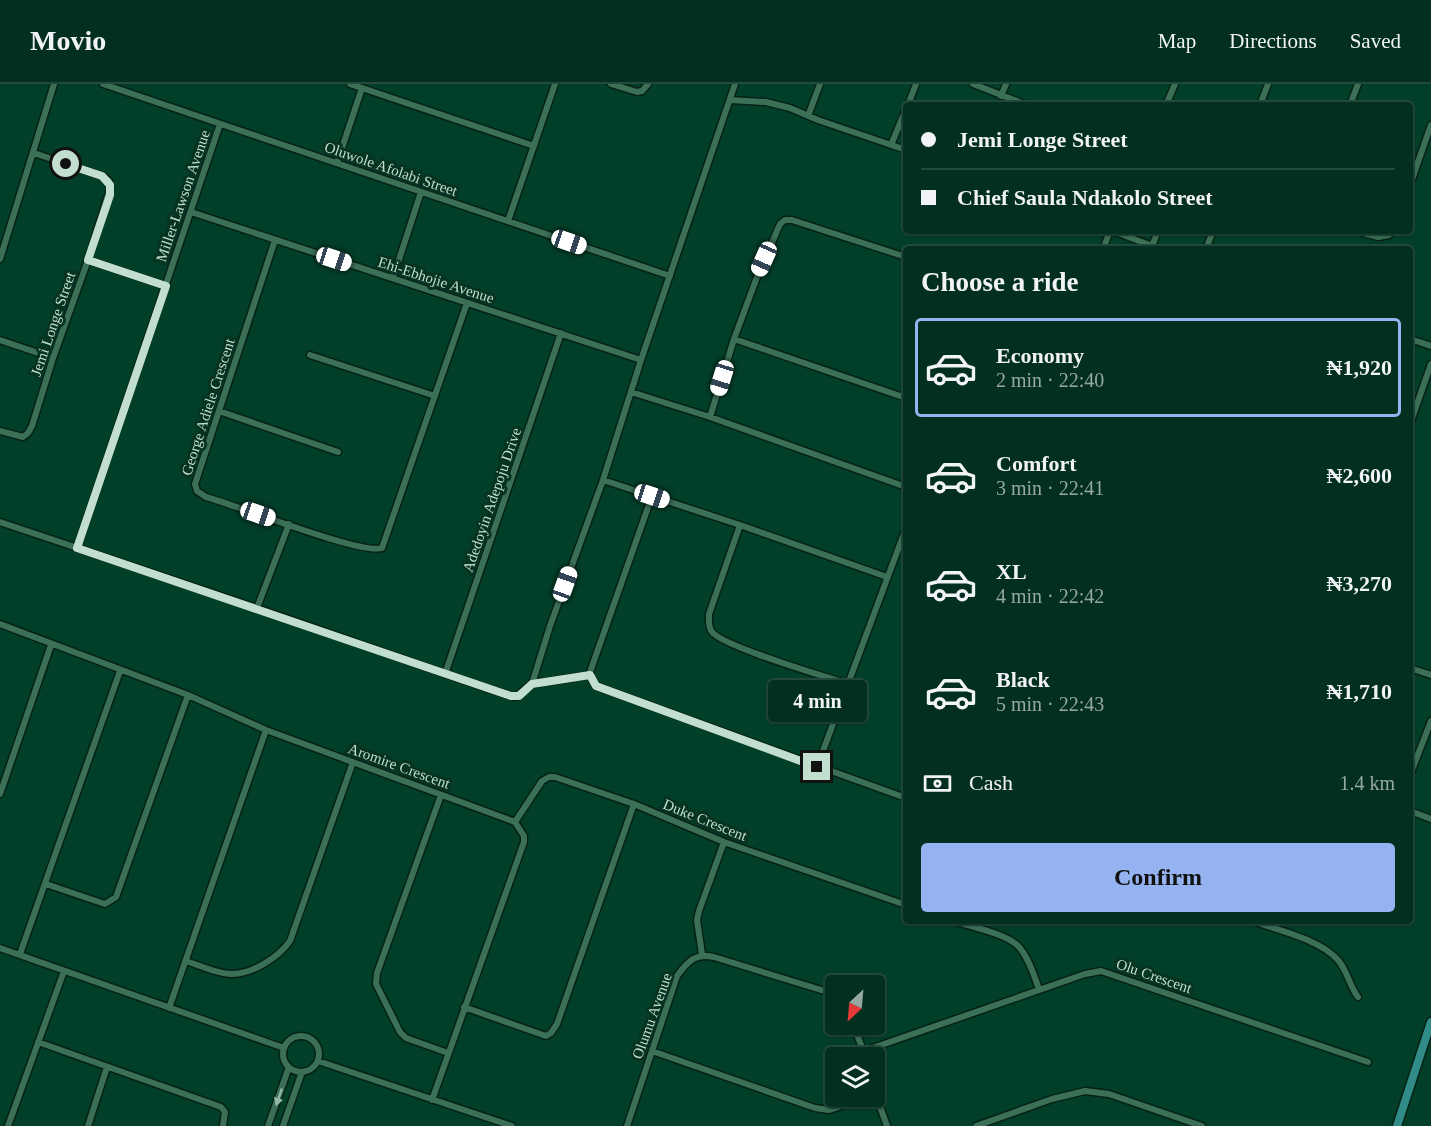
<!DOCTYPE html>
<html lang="en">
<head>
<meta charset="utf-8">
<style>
	:root { --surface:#022f1f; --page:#0c3728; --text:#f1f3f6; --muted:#96a9a4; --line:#234a3d; --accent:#95b2f1 }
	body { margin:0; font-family:"Times New Roman",serif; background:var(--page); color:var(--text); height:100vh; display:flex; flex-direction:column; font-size:22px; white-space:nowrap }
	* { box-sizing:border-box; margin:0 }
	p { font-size:20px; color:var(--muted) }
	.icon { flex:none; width:33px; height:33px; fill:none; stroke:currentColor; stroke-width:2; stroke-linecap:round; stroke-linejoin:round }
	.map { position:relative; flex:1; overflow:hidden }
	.side { position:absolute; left:903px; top:162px; width:510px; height:678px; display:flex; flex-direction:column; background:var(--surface); border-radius:6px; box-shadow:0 2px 4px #0004,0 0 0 2px var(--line) }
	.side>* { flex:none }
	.guide { position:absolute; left:903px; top:18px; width:510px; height:132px; border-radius:6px; box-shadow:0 2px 4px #0004,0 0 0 2px var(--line); display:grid; align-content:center; height:132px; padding:0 18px; background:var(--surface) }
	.needle { width:39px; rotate:206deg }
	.tools { position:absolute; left:825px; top:891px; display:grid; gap:12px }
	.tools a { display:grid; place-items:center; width:60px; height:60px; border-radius:6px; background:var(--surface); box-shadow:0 2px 4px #0004,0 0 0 2px var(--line); font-size:30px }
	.end { position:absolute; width:27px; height:27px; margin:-14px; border:8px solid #c2decf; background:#111; box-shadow:0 0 0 3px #111 }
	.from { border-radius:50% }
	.bubble { position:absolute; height:42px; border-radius:6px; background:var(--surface); box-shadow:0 2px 4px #0004,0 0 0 2px var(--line); font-size:20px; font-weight:700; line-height:42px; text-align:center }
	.car { position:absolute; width:18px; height:36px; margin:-18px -9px; border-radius:8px; box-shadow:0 0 4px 2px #0007; background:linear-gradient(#fff 24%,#345 0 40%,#fff 0 76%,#345 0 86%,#fff 0) }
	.guide b { display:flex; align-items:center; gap:21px; height:57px; font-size:22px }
	.guide b+b { border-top:2px solid var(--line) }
	.guide i { width:15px; height:15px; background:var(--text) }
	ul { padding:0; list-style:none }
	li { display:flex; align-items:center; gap:18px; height:99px; margin:0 12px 9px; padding:0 6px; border:3px solid transparent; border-radius:6px }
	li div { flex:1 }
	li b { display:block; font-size:22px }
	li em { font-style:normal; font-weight:700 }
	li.on { border-color:var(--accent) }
	li>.icon { width:54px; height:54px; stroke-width:1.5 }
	h2 { padding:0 18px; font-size:27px; line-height:72px }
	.pay { display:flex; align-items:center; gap:15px; height:66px; padding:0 18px; font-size:22px }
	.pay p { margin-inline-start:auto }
	.button { display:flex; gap:12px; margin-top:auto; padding:12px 18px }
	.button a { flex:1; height:69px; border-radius:6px; background:var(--accent); color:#111; font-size:24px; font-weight:700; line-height:69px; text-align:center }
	header { display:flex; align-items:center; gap:36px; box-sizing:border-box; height:84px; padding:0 30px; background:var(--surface); border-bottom:2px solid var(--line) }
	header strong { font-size:28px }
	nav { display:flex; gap:33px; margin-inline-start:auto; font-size:21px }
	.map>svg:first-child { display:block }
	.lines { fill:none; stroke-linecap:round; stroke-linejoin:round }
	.minor-casing { stroke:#052216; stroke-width:9 }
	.secondary-casing { stroke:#052216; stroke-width:11 }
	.minor { stroke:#3b7057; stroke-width:6 }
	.secondary { stroke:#318c88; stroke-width:8 }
	.oneway { fill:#93b8a5 }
	.route { stroke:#c2decf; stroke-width:8 }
	.labels { text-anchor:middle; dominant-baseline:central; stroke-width:6; stroke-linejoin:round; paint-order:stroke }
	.street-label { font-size:15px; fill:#c2decf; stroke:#073322 }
</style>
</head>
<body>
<header>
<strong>Movio</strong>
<nav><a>Map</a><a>Directions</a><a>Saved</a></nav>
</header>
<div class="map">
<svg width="1431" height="1042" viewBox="0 0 1431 1042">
	<rect width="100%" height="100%" fill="#023f29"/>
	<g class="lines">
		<!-- minor casing -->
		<g class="minor-casing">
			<path id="minor" d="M103 0 670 192
				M350 0 534 62
				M611 0 637 8 642 7 648 0
				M973 0 1027 21
				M1001 12 1006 0
				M730 16 766 18 790 24 818 36 906 66
				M908 21 916 0
				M1166 21 1175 0
				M1260 21 1268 0
				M1350 21 1358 0
				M808 32 820 0
				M891 61 906 25
				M337 79 362 4
				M1410 101 1431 41
				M191 128 641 276
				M508 137 555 0
				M1113 147 1160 165
				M1356 147 1378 153 1389 151 1392 147
				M275 156 195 400 197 407 206 413C236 421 361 471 382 464L467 219
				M1152 162 1158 147
				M1103 165 1110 147
				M1206 165 1213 147
				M0 175 54 0
				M88 176 166 202
				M393 194 421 108
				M734 255 757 193 780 140 785 136H792L906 173
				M1410 255 1431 262
				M0 256 53 274
				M310 271 435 312
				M631 308 710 333 906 403
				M219 327 338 368
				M710 333 734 255 906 314
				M1410 340 1431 280
				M0 347 23 353 28 349 32 342 53 274 88 176 110 105 109 97 102 92 34 69
				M603 396 740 441 887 493
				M0 438 257 524 486 604 515 613 532 600 550 542 603 396 641 276 735 0
				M740 441 709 530C709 536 708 543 712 548 724 563 824 592 848 600
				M77 464 220 40
				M257 524 289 440
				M0 540 188 611 266 646 515 738 524 752V758L432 1016
				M1410 584 1431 591
				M445 590 561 249
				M589 591 652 412
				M532 600 589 591 596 602 906 714
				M817 683 906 444
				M1410 691 1431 637
				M0 710 51 561
				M441 711 377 889 376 900 400 948 406 954 448 969
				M1410 727 1431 735
				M515 738 542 697 549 693H555L634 720 724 758 906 821
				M46 800 105 820 116 813 188 611
				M954 837C971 843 1008 850 1019 863 1029 874 1034 892 1039 905
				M1252 837C1278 846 1319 855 1338 876 1348 888 1349 901 1358 913
				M0 864 284 964
				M20 870 120 587
				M702 870 697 836 699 827 724 758
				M186 877C198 881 218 890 231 890 252 890 278 874 290 857L353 678
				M464 923 546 952 551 949 557 940 634 720
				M169 924 266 646
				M853 940 866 974
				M283 970a18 18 0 1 1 36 0a18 18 0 1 1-36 0Z
				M38 958 221 1023 225 1028 223 1042
				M652 967 815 1024 829 1026 874 1012
				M864 967 1085 890 1101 887 1368 978
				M318 977 512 1042
				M874 1006 887 1042
				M8 1042 64 887
				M88 1042 107 983
				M268 1042 289 983
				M283 1042 302 988
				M627 1042 677 892C688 877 695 869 714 873L831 909 836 913
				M976 1042 1052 1015 1085 1007 1109 1010 1202 1042"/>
		</g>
		<!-- secondary casing -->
		<g class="secondary-casing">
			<path id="secondary" d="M1397 1042 1431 938"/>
		</g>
		<!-- minor -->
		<use href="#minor" class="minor"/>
		<!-- secondary -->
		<use href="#secondary" class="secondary"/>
	</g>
	<!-- one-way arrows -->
	<defs><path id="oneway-solid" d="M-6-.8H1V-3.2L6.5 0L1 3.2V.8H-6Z" transform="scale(1.5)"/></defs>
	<use class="oneway" href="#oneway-solid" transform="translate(279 1013) rotate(109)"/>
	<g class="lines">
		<!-- route -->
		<path class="route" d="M66 80 102 92 110 101V111L88 176 166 202 77 464 511 612H519L532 600 590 591 596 602 817 683"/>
	</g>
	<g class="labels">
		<!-- street labels -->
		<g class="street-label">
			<text transform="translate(391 85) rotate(19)">Oluwole Afolabi Street</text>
			<text transform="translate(183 112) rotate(-71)">Miller-Lawson Avenue</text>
			<text transform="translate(436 196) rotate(18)">Ehi-Ebhojie Avenue</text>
			<text transform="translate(53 240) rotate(-71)">Jemi Longe Street</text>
			<text transform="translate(208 323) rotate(-72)">George Adiele Crescent</text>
			<text transform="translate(492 416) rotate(-71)">Adedoyin Adepoju Drive</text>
			<text transform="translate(399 682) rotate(20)">Aromire Crescent</text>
			<text transform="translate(705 736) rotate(22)">Duke Crescent</text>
			<text transform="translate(1154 892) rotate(19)">Olu Crescent</text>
			<text transform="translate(652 932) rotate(-70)">Olumu Avenue</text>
		</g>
	</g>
</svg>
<div class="tools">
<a><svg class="needle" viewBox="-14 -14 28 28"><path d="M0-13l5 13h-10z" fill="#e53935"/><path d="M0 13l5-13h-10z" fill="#96a9a4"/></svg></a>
<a><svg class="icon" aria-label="layers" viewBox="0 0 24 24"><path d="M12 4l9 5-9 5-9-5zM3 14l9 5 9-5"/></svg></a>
</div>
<i class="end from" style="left:66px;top:80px"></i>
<i class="end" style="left:817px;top:683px"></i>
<div class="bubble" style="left:768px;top:596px;width:99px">4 min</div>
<i class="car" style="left:569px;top:158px;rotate:109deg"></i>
<i class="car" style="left:334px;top:175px;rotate:108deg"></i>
<i class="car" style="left:764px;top:175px;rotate:204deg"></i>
<i class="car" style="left:722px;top:294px;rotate:197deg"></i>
<i class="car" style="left:652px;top:412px;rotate:108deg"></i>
<i class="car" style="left:258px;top:430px;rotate:109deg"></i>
<i class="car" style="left:565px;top:500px;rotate:20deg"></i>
<div class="guide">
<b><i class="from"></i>Jemi Longe Street</b>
<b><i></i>Chief Saula Ndakolo Street</b>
</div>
<section class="side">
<h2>Choose a ride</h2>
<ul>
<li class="on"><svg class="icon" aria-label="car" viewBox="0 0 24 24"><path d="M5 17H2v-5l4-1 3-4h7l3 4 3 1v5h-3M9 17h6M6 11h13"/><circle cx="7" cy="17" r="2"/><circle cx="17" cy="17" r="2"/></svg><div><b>Economy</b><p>2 min · 22:40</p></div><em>₦1,920</em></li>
<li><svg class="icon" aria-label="car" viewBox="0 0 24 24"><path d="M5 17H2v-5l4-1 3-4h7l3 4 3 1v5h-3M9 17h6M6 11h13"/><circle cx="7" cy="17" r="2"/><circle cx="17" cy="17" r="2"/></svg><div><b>Comfort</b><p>3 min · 22:41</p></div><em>₦2,600</em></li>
<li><svg class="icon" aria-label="car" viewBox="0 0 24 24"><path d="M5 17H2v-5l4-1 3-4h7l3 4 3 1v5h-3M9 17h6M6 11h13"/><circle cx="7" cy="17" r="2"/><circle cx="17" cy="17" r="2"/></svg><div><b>XL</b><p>4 min · 22:42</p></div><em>₦3,270</em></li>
<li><svg class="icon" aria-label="car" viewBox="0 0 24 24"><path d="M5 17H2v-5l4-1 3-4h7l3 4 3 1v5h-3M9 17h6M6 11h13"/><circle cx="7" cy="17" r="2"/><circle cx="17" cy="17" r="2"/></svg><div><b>Black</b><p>5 min · 22:43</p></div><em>₦1,710</em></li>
</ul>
<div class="pay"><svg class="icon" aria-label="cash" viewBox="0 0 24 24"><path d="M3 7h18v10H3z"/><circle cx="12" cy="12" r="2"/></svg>Cash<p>1.4 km</p></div>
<div class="button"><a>Confirm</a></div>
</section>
</div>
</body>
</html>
